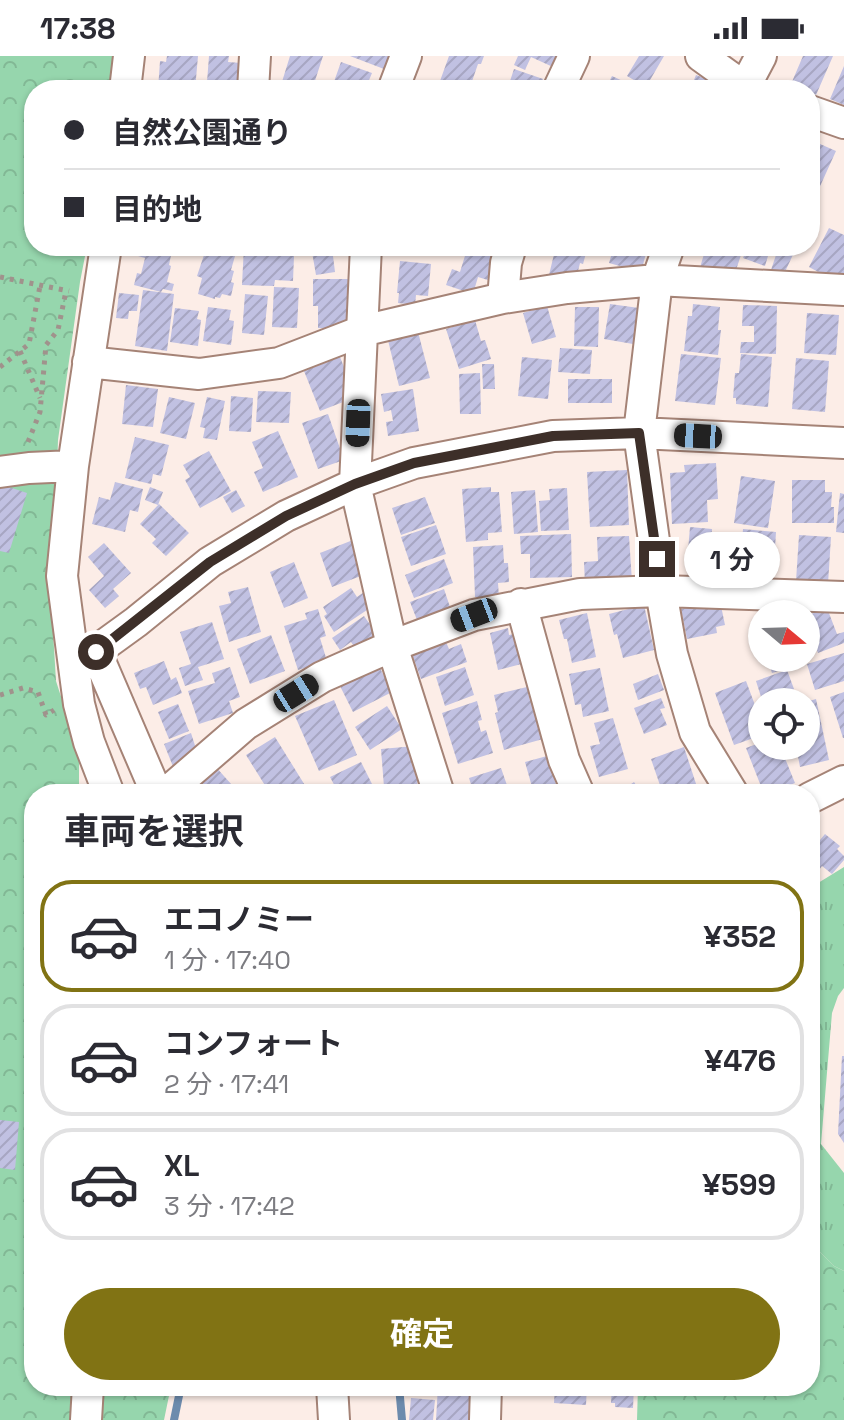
<!DOCTYPE html>
<html lang="ja">
<head>
<meta charset="utf-8">
<style>
	:root { --surface:#fff; --page:#f7f7f7; --text:#2b2b33; --muted:#7c7c81; --line:#e1e1e2; --accent:#817314 }
	body { margin:0; font-family:"Space Grotesk","Noto Sans JP",sans-serif; background:var(--page); color:var(--text); height:100vh; display:flex; flex-direction:column; font-size:30px; white-space:nowrap }
	* { box-sizing:border-box; margin:0 }
	p { font-size:26px; color:var(--muted) }
	.icon { flex:none; width:44px; height:44px; fill:none; stroke:currentColor; stroke-width:2; stroke-linecap:round; stroke-linejoin:round }
	.map { position:relative; flex:1; overflow:hidden }
	.side { position:absolute; left:24px; top:728px; width:796px; height:612px; display:flex; flex-direction:column; background:var(--surface); border-radius:32px; box-shadow:0 2px 6px #0004 }
	.side>* { flex:none }
	.hud { position:absolute; left:24px; top:24px; width:796px; height:176px; border-radius:32px; box-shadow:0 2px 6px #0004; display:grid; align-content:center; height:176px; padding:0 40px; background:var(--surface) }
	.needle { width:52px; rotate:109deg }
	.fabs { position:absolute; left:748px; top:544px; display:grid; gap:16px }
	.fabs a { display:grid; place-items:center; width:72px; height:72px; border-radius:50%; background:var(--surface); box-shadow:0 2px 6px #0004; font-size:40px }
	.end { position:absolute; width:36px; height:36px; margin:-18px; border:10px solid #3d2f29; background:#fff; box-shadow:0 0 0 4px #fff }
	.from { border-radius:50% }
	.bubble { position:absolute; height:56px; border-radius:28px; background:var(--surface); box-shadow:0 2px 6px #0004; font-size:26px; font-weight:700; line-height:56px; text-align:center }
	.car { position:absolute; width:24px; height:48px; margin:-24px -12px; border-radius:10px; box-shadow:0 0 6px 2px #0007; background:linear-gradient(#222 24%,#8ab4d8 0 40%,#222 0 76%,#8ab4d8 0 86%,#222 0) }
	.hud b { display:flex; align-items:center; gap:28px; height:76px; font-size:30px }
	.hud b+b { border-top:2px solid var(--line) }
	.hud i { width:20px; height:20px; background:var(--text) }
	ul { padding:0; list-style:none }
	li { display:flex; align-items:center; gap:24px; height:112px; margin:0 16px 12px; padding:0 24px; border:4px solid var(--line); border-radius:32px }
	li div { flex:1 }
	li b { display:block; font-size:30px }
	li em { font-style:normal; font-weight:700 }
	li.selected { border-color:var(--accent) }
	li>.icon { width:72px; height:72px; stroke-width:1.5 }
	h2 { padding:0 40px; font-size:36px; line-height:96px }
	.cta { display:flex; gap:16px; margin-top:auto; padding:16px 40px }
	.cta a { flex:1; height:92px; border-radius:48px; background:var(--accent); color:#fff; font-size:32px; font-weight:700; line-height:92px; text-align:center }
	.status { display:flex; justify-content:space-between; align-items:center; height:56px; padding:0 40px; background:var(--surface); direction:ltr }
	.status svg { height:22px; fill:currentColor }
	.map>svg:first-child { display:block }
	.grass { fill:url(#grass-tufts) }
	.forest { fill:url(#forest-crowns) }
	.lines { fill:none; stroke-linecap:round; stroke-linejoin:round }
	.stream { stroke:#6d8bad; stroke-width:8 }
	.building { fill:url(#building-hatch) }
	.minor-casing { stroke:#a58376; stroke-width:34 }
	.path { stroke:#a0928c; stroke-width:5; stroke-dasharray:4 6; stroke-linecap:butt }
	.minor { stroke:#fff; stroke-width:30 }
	.route { stroke:#3d2f29; stroke-width:10 }
</style>
</head>
<body>
<div class="status"><b>17:38</b><svg viewBox="0 0 49 12"><path d="M0 12V9h3v3zM5 12V6h3v6zM10 12V3h3v9zM15 12V0h3v12zM26 1h20v11H26zM47 4h2v5h-2z"/></svg></div>
<div class="map">
<svg width="844" height="1364" viewBox="0 0 844 1364">
	<defs>
		<pattern id="grass-tufts" width="24" height="20" patternUnits="userSpaceOnUse" patternTransform="scale(2)"><rect width="24" height="20" fill="#96d6ad"/><path d="M3 7l-1-3M5 7V3M7 7l1-3M15 17l-1-3M17 17v-4M19 17l1-3" fill="none" stroke="#82b895"/></pattern>
		<pattern id="forest-crowns" width="20" height="18" patternUnits="userSpaceOnUse" patternTransform="scale(2)"><rect width="20" height="18" fill="#96d6ad"/><path d="M2 6a3 3 0 1 1 6 0M12 15a3 3 0 1 1 6 0" fill="none" stroke="#82b895"/></pattern>
		<pattern id="building-hatch" width="6" height="6" patternUnits="userSpaceOnUse" patternTransform="scale(2)"><rect width="6" height="6" fill="#c1c1e2"/><path d="M-1 1l2-2M0 6l6-6M5 7l2-2" fill="none" stroke="#a7a6c2"/></pattern>
	</defs>
	<rect width="100%" height="100%" fill="#fcede7"/>
	<!-- grass -->
	<path class="grass" d="M844 811V932L838 940 832 957 821 1088 844 1117V1215L834 1210 810 1186V832Z"/>
	<!-- forest -->
	<path class="forest" d="M0 0H116L112 34H34V190H87L80 226 58 384 52 559 56 625 79 697V729L82 738H34V1330H171L164 1364H0Z
		M810 1186 834 1210 844 1215V1364H637L638 1330H810Z"/>
	<g class="lines">
		<!-- stream -->
		<path class="stream" d="M399 1330 402 1364
			M174 1364 181 1330"/>
	</g>
	<!-- building -->
	<path class="building" d="M167 0H198L195 34H158L160 5 166 6Z
		M209 0H229L228 6 241 7 239 34H208L209 26H207Z
		M290 0H323L312 34H299L281 29Z
		M350 0H389L384 13Z
		M449 0H484L481 8H478L469 34 440 25Z
		M518 0H558L553 11 531 1 525 14 514 9Z
		M639 0H664L646 31 627 20Z
		M803 0H833L816 39 810 36V34L791 28Z
		M341 6 372 17 365 34H331Z
		M844 10V49L830 43Z
		M514 13 543 23 540 34H507Z
		M696 19 723 29 722 34H690Z
		M612 20 642 34H605Z
		M811 84 836 95 812 148 810 147Z
		M829 172 844 179V218L839 227 809 211Z
		M141 190H173L169 209 171 210 167 226 174 228 172 235 163 233 161 236 134 229 137 217 141 218 145 202 138 200Z
		M207 190H230L229 192 237 193 231 214 234 215 231 226 234 227 231 240 222 238 220 242 215 241V243L198 238 202 222 197 220Z
		M244 190H276L275 199 294 200 293 225 275 224 274 230 242 229Z
		M311 190H350L351 196 333 200 335 216 316 219Z
		M468 190H496L491 225 478 221 473 238 446 229 452 213 460 216Z
		M556 190H588L583 208 580 207 576 223H565L549 219Z
		M614 190H648L641 216 609 207Z
		M710 190H744L735 217 699 215 704 198 708 199Z
		M748 190H771L765 210 743 202Z
		M779 190H797L784 218 771 214Z
		M400 205 431 208 428 240 416 239 415 249 398 247 399 237H397Z
		M313 223H348L347 273 318 272V250H313Z
		M274 231 299 232 297 272 272 271Z
		M143 234 174 238 167 295 135 290Z
		M119 237 139 239 137 255H129L128 263 116 262Z
		M245 238 268 240 264 279 242 277Z
		M610 248 639 252 633 288 604 283Z
		M693 248 720 251 718 274H721L718 299 684 295 688 260H692Z
		M743 249 777 250 776 298 740 297 741 286H754V270H742Z
		M547 250 556 281 532 288 523 257Z
		M208 251 231 254 229 264 234 265 231 289 203 285Z
		M575 251H599L598 291 574 290Z
		M175 252 199 255 197 263 201 264 198 290 170 286Z
		M807 257 839 259 836 299 804 297Z
		M475 264 481 285 485 284 491 303 459 313 446 273Z
		M417 272 430 322 399 330 387 280Z
		M560 292 592 294 590 318 558 316Z
		M681 298 721 302 715 349 675 345Z
		M741 298 772 301 768 351 736 348V342H733L735 317H739Z
		M340 301 356 341 320 355 304 315Z
		M522 301 552 304 548 343 518 340Z
		M796 302 829 305 825 356 792 353Z
		M482 308H494L495 333H483Z
		M480 317 481 358H460L459 318Z
		M568 323H612V347H568Z
		M126 329 158 333 153 371 122 368Z
		M413 333 419 375 388 380 386 366 393 365 391 354 384 356 381 338Z
		M258 335 291 336 289 367 256 366Z
		M231 340 253 342 251 376 229 375Z
		M169 341 195 347 186 383 160 377Z
		M207 341 225 345 217 384 203 382 205 372 200 371Z
		M328 358 344 404 318 413 302 367Z
		M278 375 298 421 263 436 254 416 263 412 252 386Z
		M135 381 169 389 161 420 153 418 151 428 125 422Z
		M209 395 231 435 200 452 185 424 190 421 183 409Z
		M716 407 718 443 707 444 708 466 672 468 670 417 685 416 684 409Z
		M627 414 629 469 590 471 587 416Z
		M741 420 775 425 768 472 734 467Z
		M792 424H825V436H832L831 451H834V467H792Z
		M115 426 143 433 138 456 130 454 125 476 92 468 99 441 110 444Z
		M0 428 27 437 9 497 0 495Z
		M150 431 163 436 158 449 145 444Z
		M491 431V436H499L502 476 488 477V484L466 486 462 433Z
		M567 432 569 474 541 475 539 445 550 444 549 433Z
		M236 434 245 450 232 457 223 441Z
		M535 434 538 476 514 478 511 436Z
		M840 437 844 438V477L836 476Z
		M425 441 435 467 401 479 392 452Z
		M159 448 189 477 166 500 152 487 156 483 140 468Z
		M436 469 446 498 411 510 401 481Z
		M690 471 712 473 711 486H714L713 498H710L709 509 687 507Z
		M743 473 776 476 773 525 739 523Z
		M571 478 572 521 530 522V498H521L520 480Z
		M799 479 831 481 828 528 796 525Z
		M629 480 632 526 585 529 584 506 598 505 597 481Z
		M353 484 366 518 332 531 320 497Z
		M104 487 131 517 113 533 119 540 105 552 89 534 104 520 88 501Z
		M503 489 504 507H508L509 526 498 527 499 541H475L473 491Z
		M444 503 453 527 414 542 405 519Z
		M294 506 308 542 284 552 270 516Z
		M248 531 261 576 229 586 219 550 231 547 228 536Z
		M351 532 357 541 367 534 376 548 334 576 324 560 327 558 323 551Z
		M444 533 452 557 419 569 410 546Z
		M720 545 725 569 716 571 717 577 687 583 681 553Z
		M644 549 654 594 623 602 617 578 614 579 609 558Z
		M827 552 837 578 844 576V587L818 597 806 566V560Z
		M318 553 326 580 320 582 327 605 298 614 284 570 307 563 305 557Z
		M587 557 596 601 572 607 567 583H564L559 564Z
		M364 560 379 581 358 596 351 586 340 594 332 582Z
		M212 566 224 603 198 611 203 624 185 630 179 612 191 608 180 576Z
		M508 572 509 579 522 576 529 606 498 614 490 577Z
		M271 579 285 615 250 628 237 593Z
		M446 586 449 593 461 588 467 606 421 623 412 598Z
		M844 597V625L815 634 807 608Z
		M767 602H795L797 609 772 617Z
		M164 605 171 624 176 621 182 637 153 649 146 631 140 633 134 617Z
		M379 610 392 636 353 656 340 630Z
		M230 611 240 641 229 645 233 657 199 668 188 635 215 627 212 617Z
		M465 611 474 639 445 650 436 621Z
		M600 612 609 655 583 661 581 648 575 649 569 618Z
		M787 614 794 633 762 644 756 625Z
		M658 618 664 634 638 644 633 628Z
		M746 625 762 668V679L734 689 715 637Z
		M527 631 530 645 533 644 543 683 504 694 495 657 498 656 494 639Z
		M844 636V682H843L830 641Z
		M661 642 665 652 660 653 667 669 644 678 634 652Z
		M816 643 829 704 800 711 796 690H806V646Z
		M334 644 357 699 319 715 295 660Z
		M477 645 482 664 478 665 481 676 486 674 493 697 458 708 442 657Z
		M178 648 189 675 169 683 158 656Z
		M387 650 402 673 370 694 355 671Z
		M613 662 628 713 599 721 590 690 600 688 594 667Z
		M191 677 199 702 176 718 164 688Z
		M275 681 306 731 295 738H274L268 729 266 731 246 699Z
		M762 686V690H780L795 727 768 738H764L746 692Z
		M415 690 418 738H400L399 730 384 731 381 693Z
		M684 691 699 737 663 738 651 703Z
		M547 700 559 738H534L525 706Z
		M361 706 377 738H339L330 721Z
		M215 710 240 738H187Z
		M501 712 510 738H474L469 722Z
		M634 726 642 738H617Z
		M825 778 840 790 837 793 844 800V804L832 818 822 810 810 826V796Z
		M842 1000H844V1087L838 1078Z
		M0 1064 19 1066 15 1114 0 1112Z
		M438 1330H474L471 1364H436Z
		M510 1330H541V1340L509 1339Z
		M555 1330H587L586 1349 554 1347Z
		M612 1330H634L633 1352 615 1351V1347H611Z
		M411 1342 435 1344 433 1364H409Z"/>
	<g class="lines">
		<!-- minor casing -->
		<g class="minor-casing">
			<path id="minor" d="M701 0 748 34
				M125 34 129 0
				M253 34 255 0
				M393 34 406 0
				M558 34 574 0
				M743 34 761 0
				M810 55 844 67
				M106 190 73 410 62 520 79 648 89 686 109 738
				M366 190 355 428 392 590 439 738
				M669 190 657 224 639 377 661 535 672 598 695 676 733 738
				M503 242 506 207 511 190
				M88 306 199 318 279 307 362 275 503 242 567 232 657 224 844 234
				M0 416 29 412 73 410
				M521 548 564 704 579 738
				M96 596 157 738
				M74 611 136 566 210 506 286 460 355 428 414 407 553 380 639 377 844 387
				M165 738 246 668 322 621 392 590 474 559 580 538 661 535 844 541
				M810 742 844 725
				M332 1330 334 1364
				M86 1364 88 1330
				M485 1364 486 1330"/>
		</g>
		<!-- path -->
		<path class="path" d="M0 221 69 235
			M20 295 40 342
			M0 311 29 288 40 230
			M28 386 40 356 46 289 58 274 66 235
			M0 639 23 632 38 636 46 659 54 654"/>
		<!-- minor -->
		<use href="#minor" class="minor"/>
	</g>
	<g class="lines">
		<!-- route -->
		<path class="route" d="M96 596 210 506 286 460 355 428 414 407 553 380 639 377 657 503"/>
	</g>
</svg>
<div class="fabs">
<a><svg class="needle" viewBox="-14 -14 28 28"><path d="M0-13l5 13h-10z" fill="#e53935"/><path d="M0 13l5-13h-10z" fill="#7c7c81"/></svg></a>
<a><svg class="icon" aria-label="locate" viewBox="0 0 24 24"><circle cx="12" cy="12" r="6"/><path d="M12 2v4M12 18v4M2 12h4M18 12h4"/></svg></a>
</div>
<i class="end from" style="left:96px;top:596px"></i>
<i class="end" style="left:657px;top:503px"></i>
<div class="bubble" style="left:684px;top:476px;width:96px">1 分</div>
<i class="car" style="left:358px;top:367px;rotate:182deg"></i>
<i class="car" style="left:698px;top:380px;rotate:273deg"></i>
<i class="car" style="left:474px;top:559px;rotate:249deg"></i>
<i class="car" style="left:296px;top:637px;rotate:58deg"></i>
<div class="hud">
<b><i class="from"></i>自然公園通り</b>
<b><i></i>目的地</b>
</div>
<section class="side">
<h2>車両を選択</h2>
<ul>
<li class="selected"><svg class="icon" aria-label="car" viewBox="0 0 24 24"><path d="M5 17H2v-5l4-1 3-4h7l3 4 3 1v5h-3M9 17h6M6 11h13"/><circle cx="7" cy="17" r="2"/><circle cx="17" cy="17" r="2"/></svg><div><b>エコノミー</b><p>1 分 · 17:40</p></div><em>¥352</em></li>
<li><svg class="icon" aria-label="car" viewBox="0 0 24 24"><path d="M5 17H2v-5l4-1 3-4h7l3 4 3 1v5h-3M9 17h6M6 11h13"/><circle cx="7" cy="17" r="2"/><circle cx="17" cy="17" r="2"/></svg><div><b>コンフォート</b><p>2 分 · 17:41</p></div><em>¥476</em></li>
<li><svg class="icon" aria-label="car" viewBox="0 0 24 24"><path d="M5 17H2v-5l4-1 3-4h7l3 4 3 1v5h-3M9 17h6M6 11h13"/><circle cx="7" cy="17" r="2"/><circle cx="17" cy="17" r="2"/></svg><div><b>XL</b><p>3 分 · 17:42</p></div><em>¥599</em></li>
</ul>
<div class="cta"><a>確定</a></div>
</section>
</div>
</body>
</html>
